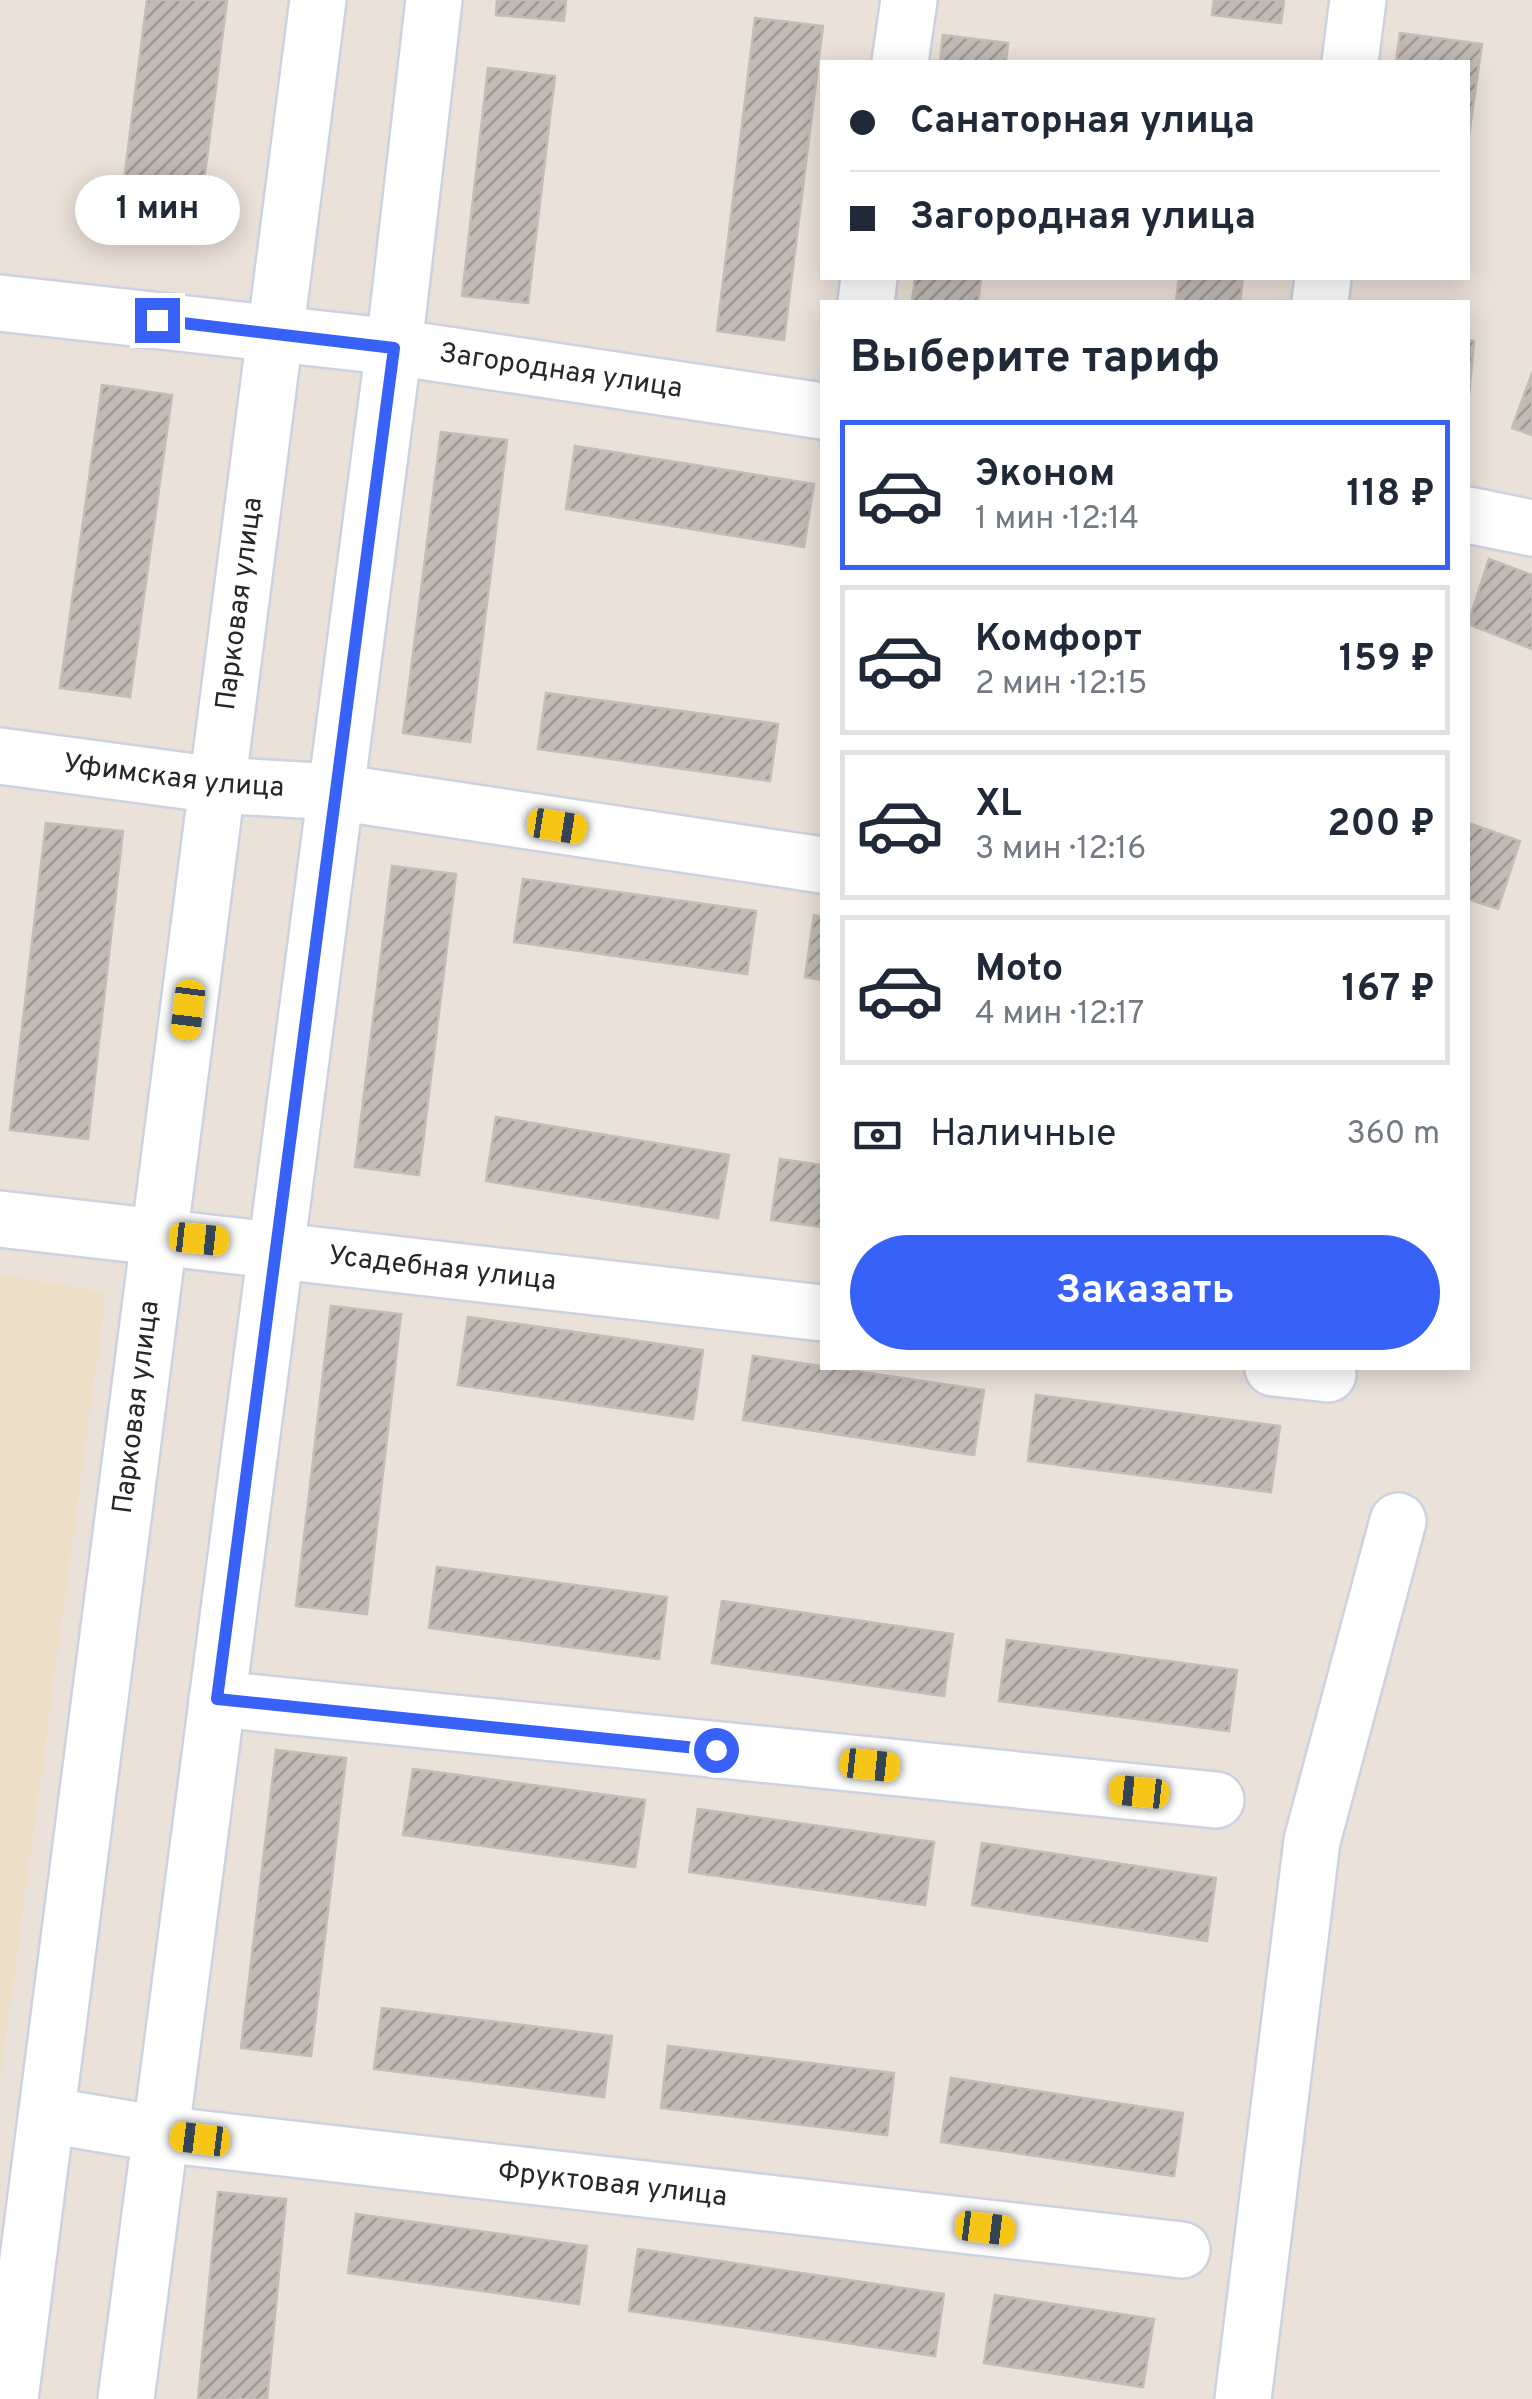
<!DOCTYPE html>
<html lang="ru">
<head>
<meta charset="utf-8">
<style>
	:root { --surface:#fff; --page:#f2f2f3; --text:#1f2937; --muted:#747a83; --line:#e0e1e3; --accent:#3761f7 }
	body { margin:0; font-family:Overpass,sans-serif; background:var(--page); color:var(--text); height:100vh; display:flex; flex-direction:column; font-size:38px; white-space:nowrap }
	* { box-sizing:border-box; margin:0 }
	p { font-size:32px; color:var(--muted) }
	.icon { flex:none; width:55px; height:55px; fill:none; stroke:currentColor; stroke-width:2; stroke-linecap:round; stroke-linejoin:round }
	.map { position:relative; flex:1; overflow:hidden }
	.panel { position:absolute; left:820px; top:300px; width:650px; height:1070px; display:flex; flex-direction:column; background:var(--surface); border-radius:0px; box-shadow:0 5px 25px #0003 }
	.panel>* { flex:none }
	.banner { position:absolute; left:820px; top:60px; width:650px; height:220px; border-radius:0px; box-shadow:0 5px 25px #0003; display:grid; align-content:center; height:220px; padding:0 30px; background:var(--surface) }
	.end { position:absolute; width:45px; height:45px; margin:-22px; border:12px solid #3761f7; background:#fff; box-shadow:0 0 0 5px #fff }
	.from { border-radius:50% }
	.bubble { position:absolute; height:70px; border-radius:35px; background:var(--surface); box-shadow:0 5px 25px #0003; font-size:32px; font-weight:700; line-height:70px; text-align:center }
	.car { position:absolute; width:30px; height:60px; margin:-30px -15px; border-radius:12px; box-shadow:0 0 8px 2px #0007; background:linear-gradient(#f5c518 24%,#345 0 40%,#f5c518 0 76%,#345 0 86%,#f5c518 0) }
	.banner b { display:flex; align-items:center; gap:35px; height:95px; font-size:38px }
	.banner b+b { border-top:2px solid var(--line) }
	.banner i { width:25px; height:25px; background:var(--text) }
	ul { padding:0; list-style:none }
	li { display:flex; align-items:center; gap:30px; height:150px; margin:0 20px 15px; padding:0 10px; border:5px solid var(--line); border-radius:0px }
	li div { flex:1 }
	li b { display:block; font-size:38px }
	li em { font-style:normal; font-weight:700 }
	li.current { border-color:var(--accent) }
	li>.icon { width:90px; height:90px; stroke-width:1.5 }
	h2 { padding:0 30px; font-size:45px; line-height:120px }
	.pay { display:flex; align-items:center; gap:25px; height:110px; padding:0 30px; font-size:38px }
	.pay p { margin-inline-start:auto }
	.action { display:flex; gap:20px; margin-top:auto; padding:20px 30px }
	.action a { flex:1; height:115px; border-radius:60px; background:var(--accent); color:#fff; font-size:40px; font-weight:700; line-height:115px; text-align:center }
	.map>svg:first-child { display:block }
	.education { fill:#ecdfc7 }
	.building { fill:url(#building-hatch); stroke:#c4bdb2; stroke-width:2.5 }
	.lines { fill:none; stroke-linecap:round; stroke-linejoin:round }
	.minor-casing { stroke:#cdd1e0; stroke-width:60 }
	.minor { stroke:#fff; stroke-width:55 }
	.route { stroke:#3761f7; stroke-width:12 }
	.labels { text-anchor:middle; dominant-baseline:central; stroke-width:8; stroke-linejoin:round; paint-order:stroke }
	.street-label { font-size:28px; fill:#272727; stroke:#fff }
</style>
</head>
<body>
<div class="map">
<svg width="1532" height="2399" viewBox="0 0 1532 2399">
	<defs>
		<pattern id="building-hatch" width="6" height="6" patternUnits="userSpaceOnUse" patternTransform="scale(2.5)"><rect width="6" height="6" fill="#c2bbb5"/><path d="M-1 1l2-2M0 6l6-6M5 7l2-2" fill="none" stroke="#9e9893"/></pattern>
	</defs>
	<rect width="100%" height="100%" fill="#eae1d8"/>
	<!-- education -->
	<path class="education" d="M0 1275 106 1292 0 2080Z"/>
	<!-- building -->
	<path class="building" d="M147 0H227L198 229 119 219Z
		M497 0H566L564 21 496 15Z
		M1214 0H1284L1281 23 1212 15Z
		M755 18 823 26 784 340 717 331Z
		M1400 33 1482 44 1469 135 1468 62H1396Z
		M943 35 1008 43 1006 62H940Z
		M488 68 555 76 528 303 462 296Z
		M915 278H981L978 302H912Z
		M1179 278H1243L1240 302H1176Z
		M1468 340 1474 341 1468 405Z
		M1532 373V435L1512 428Z
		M102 385 172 395 130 697 60 688Z
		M441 432 507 440 470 742 403 733Z
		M575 446 814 484 804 547 566 509Z
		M1489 559 1532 575V649L1468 624Z
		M546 693 778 724 770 781 538 749Z
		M46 823 123 831 88 1139 10 1130Z
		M1468 823 1520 841 1498 909 1468 899Z
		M392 866 456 874 419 1175 355 1167Z
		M523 879 756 911 747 974 514 942Z
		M814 915 822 917V980L805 977Z
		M496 1117 729 1155 718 1218 486 1181Z
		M780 1159 822 1165V1227L771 1220Z
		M331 1306 401 1314 367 1614 296 1606Z
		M468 1317 703 1350 693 1419 458 1385Z
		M753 1356 984 1390 974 1455 743 1420Z
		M1036 1395 1280 1426 1271 1492 1028 1461Z
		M437 1567 667 1597 659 1659 429 1628Z
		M722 1601 953 1634 944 1696 712 1663Z
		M1007 1640 1237 1670 1229 1731 999 1701Z
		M276 1750 346 1758 311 2056 241 2048Z
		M413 1769 645 1800 635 1867 403 1835Z
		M698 1809 934 1842 925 1905 689 1872Z
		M982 1843 1216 1878 1207 1941 972 1905Z
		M382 2008 612 2036 604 2097 374 2069Z
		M668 2046 894 2073 887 2135 661 2108Z
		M951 2078 1183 2113 1174 2176 941 2142Z
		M218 2192 286 2199 267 2399H198Z
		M356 2214 587 2246 579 2304 348 2273Z
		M638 2249 944 2294 935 2356 629 2311Z
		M995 2295 1154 2319 1143 2387 984 2363Z"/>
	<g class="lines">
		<!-- minor casing -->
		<g class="minor-casing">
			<g id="minor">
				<path d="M900 62 909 0"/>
				<path d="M1350 62 1358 0"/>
				<path d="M866 302 869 278"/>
				<path d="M1320 302 1323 278"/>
				<path id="s1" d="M0 303 394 347 822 411"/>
				<path d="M1468 515 1532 528"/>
				<path id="s2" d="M0 756 216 785 336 792 822 865"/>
				<path id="s3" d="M0 1219 822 1313"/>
				<path d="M1273 1368 1328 1374"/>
				<path d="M217 1699 1216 1800"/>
				<path id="s4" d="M47 2115 160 2134 1182 2250"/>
				<path id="s5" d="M10 2399 318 0"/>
				<path d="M126 2399 394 347 434 0"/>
				<path d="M1243 2399 1312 1841 1398 1521"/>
			</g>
		</g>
		<!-- minor -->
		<use href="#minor" class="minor"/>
	</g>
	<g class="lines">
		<!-- route -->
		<path class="route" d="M157 320 394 348 217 1699 716 1750"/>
	</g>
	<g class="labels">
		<!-- street labels -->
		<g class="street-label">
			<text stroke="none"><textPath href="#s1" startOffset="565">Загородная улица</textPath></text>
			<text stroke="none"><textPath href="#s5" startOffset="1810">Парковая улица</textPath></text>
			<text stroke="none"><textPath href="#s2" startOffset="175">Уфимская улица</textPath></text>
			<text stroke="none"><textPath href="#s3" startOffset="445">Усадебная улица</textPath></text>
			<text stroke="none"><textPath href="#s5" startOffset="1000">Парковая улица</textPath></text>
			<text stroke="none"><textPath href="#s4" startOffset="570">Фруктовая улица</textPath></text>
		</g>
	</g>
</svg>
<i class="end from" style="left:716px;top:1750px"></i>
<i class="end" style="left:157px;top:320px"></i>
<div class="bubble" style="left:75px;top:175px;width:165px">1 мин</div>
<i class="car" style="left:557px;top:826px;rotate:99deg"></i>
<i class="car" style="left:188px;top:1010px;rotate:187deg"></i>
<i class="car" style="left:199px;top:1239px;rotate:96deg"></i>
<i class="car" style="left:870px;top:1765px;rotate:96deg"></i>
<i class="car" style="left:1139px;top:1792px;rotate:276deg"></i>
<i class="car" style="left:200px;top:2139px;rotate:277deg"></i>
<i class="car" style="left:985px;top:2228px;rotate:97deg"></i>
<div class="banner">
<b><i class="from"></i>Санаторная улица</b>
<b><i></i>Загородная улица</b>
</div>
<section class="panel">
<h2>Выберите тариф</h2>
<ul>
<li class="current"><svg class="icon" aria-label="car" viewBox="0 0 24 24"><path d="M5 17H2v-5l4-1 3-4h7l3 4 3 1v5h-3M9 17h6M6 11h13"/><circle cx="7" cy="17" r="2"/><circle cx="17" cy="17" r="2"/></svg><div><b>Эконом</b><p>1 мин · 12:14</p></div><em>118 ₽</em></li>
<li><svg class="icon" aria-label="car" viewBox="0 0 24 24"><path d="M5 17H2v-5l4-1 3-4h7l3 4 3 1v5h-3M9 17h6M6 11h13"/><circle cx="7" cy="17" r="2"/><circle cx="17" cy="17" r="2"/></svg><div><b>Комфорт</b><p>2 мин · 12:15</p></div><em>159 ₽</em></li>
<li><svg class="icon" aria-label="car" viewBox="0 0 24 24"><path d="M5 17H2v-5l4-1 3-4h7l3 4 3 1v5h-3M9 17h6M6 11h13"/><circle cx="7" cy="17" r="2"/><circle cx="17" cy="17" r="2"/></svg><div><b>XL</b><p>3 мин · 12:16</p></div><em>200 ₽</em></li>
<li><svg class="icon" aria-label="car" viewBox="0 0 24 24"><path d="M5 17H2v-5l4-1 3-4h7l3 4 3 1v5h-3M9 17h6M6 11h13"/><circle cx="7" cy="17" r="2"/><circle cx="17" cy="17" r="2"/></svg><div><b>Moto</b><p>4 мин · 12:17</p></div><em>167 ₽</em></li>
</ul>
<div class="pay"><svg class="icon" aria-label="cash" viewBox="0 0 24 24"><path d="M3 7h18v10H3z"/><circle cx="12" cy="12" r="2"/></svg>Наличные<p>360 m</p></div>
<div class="action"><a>Заказать</a></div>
</section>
</div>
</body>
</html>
